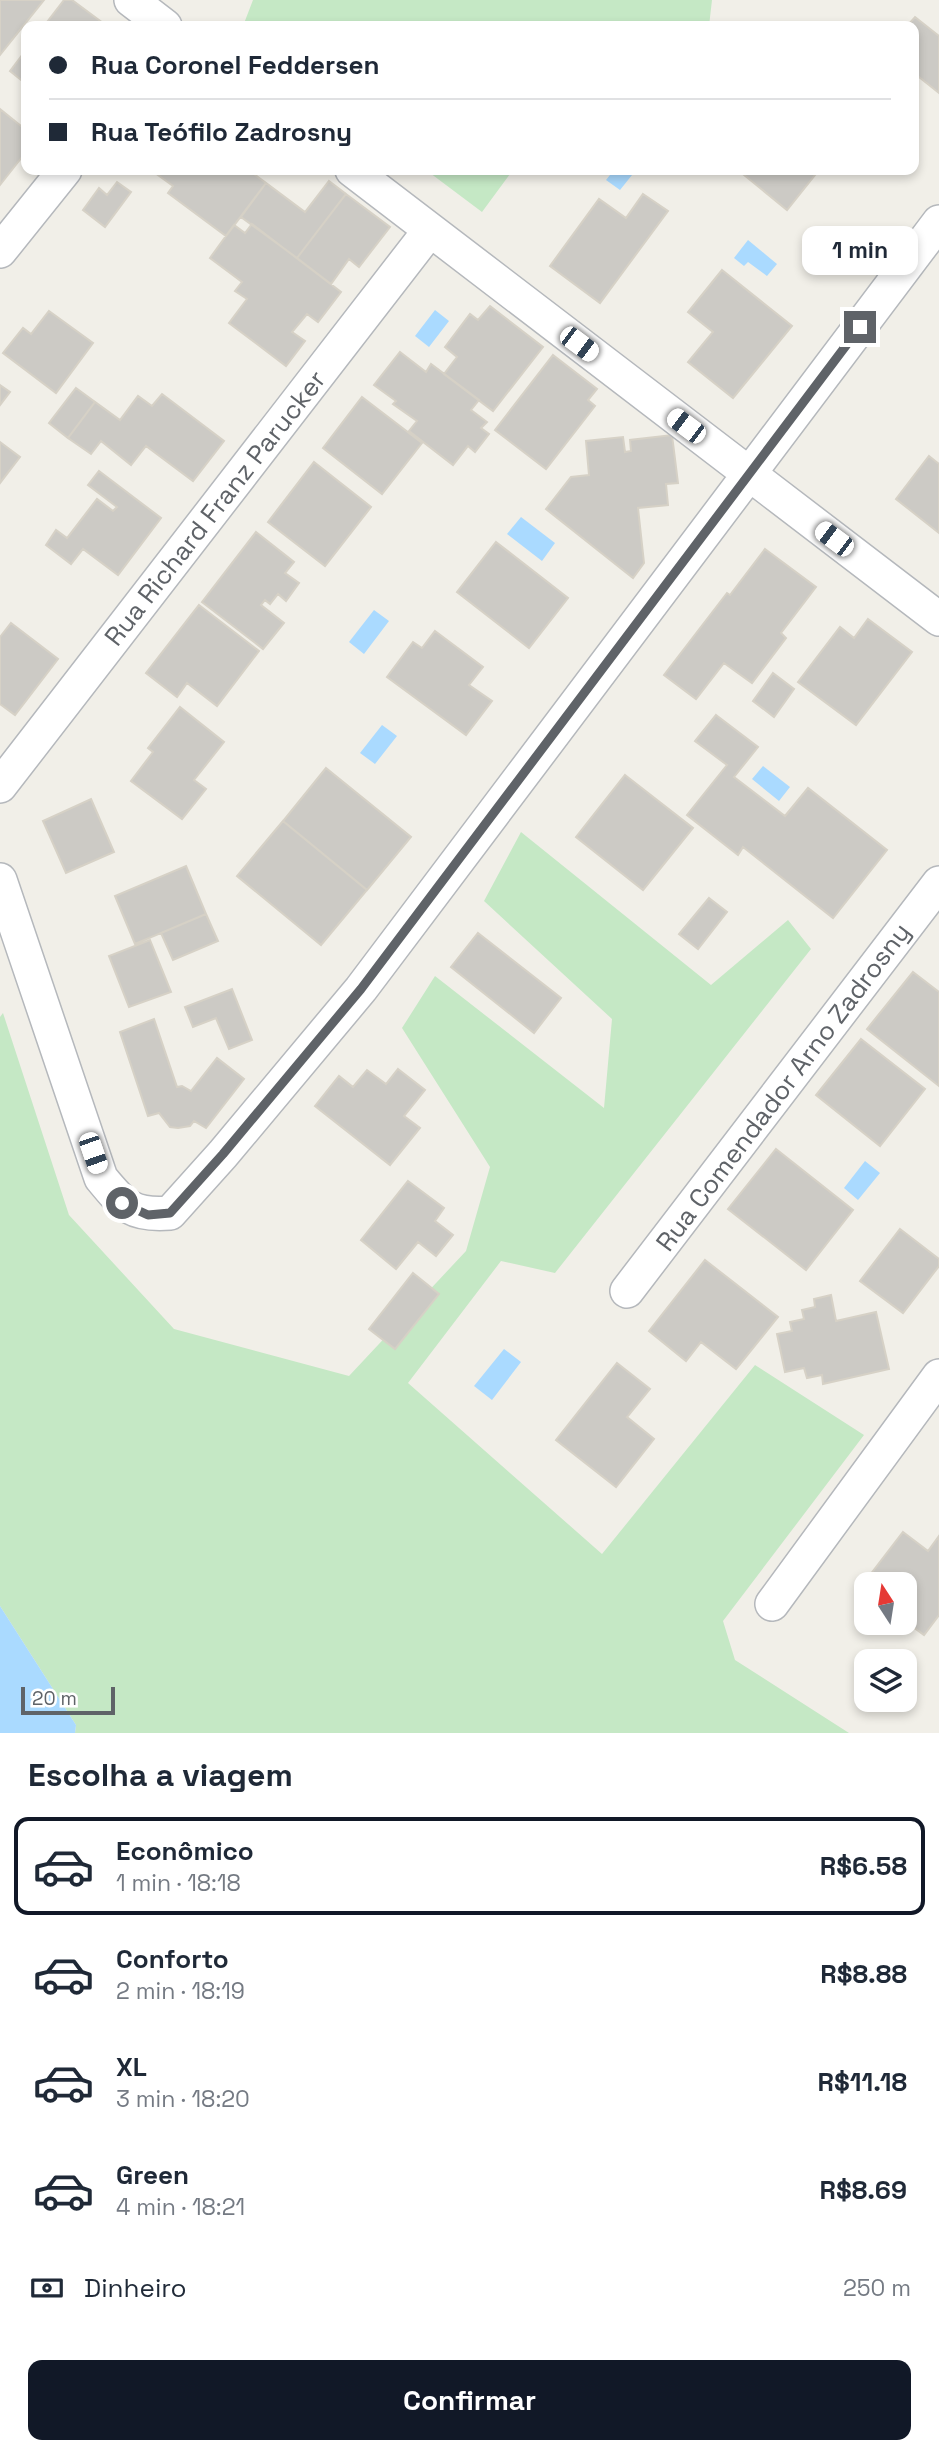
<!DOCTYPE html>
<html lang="pt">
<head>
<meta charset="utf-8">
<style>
	:root { --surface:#fff; --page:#f2f2f3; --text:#1f2937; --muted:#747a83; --line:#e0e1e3; --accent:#111827 }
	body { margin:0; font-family:"Space Grotesk",sans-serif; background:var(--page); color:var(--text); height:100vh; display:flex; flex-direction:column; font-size:26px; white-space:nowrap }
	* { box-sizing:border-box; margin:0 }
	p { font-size:23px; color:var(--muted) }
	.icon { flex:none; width:38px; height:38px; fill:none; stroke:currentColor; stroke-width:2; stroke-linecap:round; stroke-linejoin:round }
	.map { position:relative; height:1733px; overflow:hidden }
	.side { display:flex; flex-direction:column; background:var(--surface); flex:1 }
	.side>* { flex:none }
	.hud { position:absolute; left:21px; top:21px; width:898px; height:154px; border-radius:14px; box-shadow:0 4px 10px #0003; display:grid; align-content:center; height:154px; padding:0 28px; background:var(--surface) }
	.needle { width:46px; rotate:348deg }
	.fabs { position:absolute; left:854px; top:1572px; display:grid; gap:14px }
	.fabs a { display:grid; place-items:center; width:63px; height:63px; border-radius:14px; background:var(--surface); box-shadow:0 4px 10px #0003; font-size:35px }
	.scale { position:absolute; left:21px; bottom:18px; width:94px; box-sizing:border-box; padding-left:7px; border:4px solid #5f6368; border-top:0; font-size:19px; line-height:24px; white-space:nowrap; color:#5f6368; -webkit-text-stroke:5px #fff; paint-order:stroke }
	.end { position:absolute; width:32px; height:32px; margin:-16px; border:9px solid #5f6368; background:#fff; box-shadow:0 0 0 4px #fff }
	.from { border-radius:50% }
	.bubble { position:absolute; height:49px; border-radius:14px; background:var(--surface); box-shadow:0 4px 10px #0003; font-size:23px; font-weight:800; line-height:49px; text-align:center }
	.car { position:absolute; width:21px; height:42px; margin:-21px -10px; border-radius:9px; box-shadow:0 0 5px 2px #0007; background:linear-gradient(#fff 24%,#345 0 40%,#fff 0 76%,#345 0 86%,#fff 0) }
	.hud b { display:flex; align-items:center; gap:24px; height:66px; font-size:26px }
	.hud b+b { border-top:2px solid var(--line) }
	.hud i { width:18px; height:18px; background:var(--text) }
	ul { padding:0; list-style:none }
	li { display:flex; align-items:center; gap:21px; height:98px; margin:0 14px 10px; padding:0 14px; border:4px solid transparent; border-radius:14px }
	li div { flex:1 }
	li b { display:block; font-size:26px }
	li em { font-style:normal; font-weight:800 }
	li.selected { border-color:var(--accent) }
	li>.icon { width:63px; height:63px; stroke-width:1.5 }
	h2 { padding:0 28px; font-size:32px; line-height:84px }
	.pay { display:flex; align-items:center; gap:18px; height:77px; padding:0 28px; font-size:26px }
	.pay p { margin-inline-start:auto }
	.action { display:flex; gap:14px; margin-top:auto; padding:14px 28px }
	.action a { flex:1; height:80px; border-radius:14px; background:var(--accent); color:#fff; font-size:28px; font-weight:800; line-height:80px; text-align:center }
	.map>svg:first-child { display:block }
	.green { fill:#c5e8c5 }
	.water { fill:#aadaff }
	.building { fill:#cccac5; stroke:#d6d1c6; stroke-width:2 }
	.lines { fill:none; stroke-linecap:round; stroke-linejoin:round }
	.minor-casing { stroke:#b5b8bc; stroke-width:36 }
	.minor { stroke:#fff; stroke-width:33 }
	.route { stroke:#5f6368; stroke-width:9 }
	.labels { text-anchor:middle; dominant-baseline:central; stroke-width:5; stroke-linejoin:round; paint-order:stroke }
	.street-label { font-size:26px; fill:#5f6368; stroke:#fff }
</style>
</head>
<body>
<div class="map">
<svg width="939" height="1733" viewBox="0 0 939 1733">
	<rect width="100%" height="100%" fill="#f1efe8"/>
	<!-- green -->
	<path class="green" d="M253 0H712L709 26H243Z
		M426 170H513L482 212Z
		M521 832 711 985 788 920 811 949 555 1273 501 1261 408 1383 602 1554 755 1365 864 1435 723 1621 735 1660 849 1733H75L76 1725 0 1606V1017L3 1013 69 1215 174 1329 349 1376 466 1251 490 1167 402 1028 435 976 604 1108 612 1019 484 901Z"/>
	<!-- water -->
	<path class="water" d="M614 170H636L620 190 606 180Z
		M748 240 777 264 767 276 748 262 744 266 734 258Z
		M435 310 449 321 429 347 415 336Z
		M521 517 555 543 542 561 507 534Z
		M374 610 389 621 364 654 349 642Z
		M382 725 397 736 375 764 360 753Z
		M763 766 790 787 779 801 752 779Z
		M865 1161 880 1173 858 1200 844 1188Z
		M504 1349 521 1362 492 1400 474 1386Z
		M0 1606 76 1725 75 1733H0Z"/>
	<!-- building -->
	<path class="building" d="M0 0H44L0 55Z
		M64 0H72L107 26H44Z
		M915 17 939 36V93L914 73V26H907Z
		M26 50V84L10 71Z
		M0 109 26 130V152L0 185Z
		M151 170H257L254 174 266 183 226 236 168 193 173 186Z
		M738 170H819L787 210Z
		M329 181 346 194 297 258 241 217 266 183 305 212Z
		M117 182 131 192 105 227 83 210 99 188 107 195Z
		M346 194 390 227 359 267 349 259 331 284 297 258Z
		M643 194 668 211 600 303 550 266 599 199 626 218Z
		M252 224 341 292 318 322 307 314 292 332 305 341 286 366 229 323 247 299 235 291 242 282 210 258 234 225 245 233Z
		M722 270 792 326 733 398 688 362 713 332 688 312Z
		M490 306 543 347 493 411 444 374 457 357 445 347 470 314 478 320Z
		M49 311 93 343 56 393 3 353 23 328 31 334Z
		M400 352 426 372 431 364 479 400 471 410 487 422 481 428 489 434 475 452 468 446 453 465 409 431 417 421 393 404 396 401 374 385Z
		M553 355 597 389 588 400 595 406 546 469 495 430Z
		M0 385 10 392 0 405Z
		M76 388 95 402 68 438 49 423Z
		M162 394 224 441 193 481 146 446 131 465 101 441 91 454 68 438 95 402 120 420 138 396 152 406Z
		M362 397 422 443 382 494 323 448Z
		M672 435 678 483 666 484 668 505 638 508 644 563 633 578 546 509 571 477 589 475 586 441 623 437 625 452 631 451 630 440Z
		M0 442 20 457 0 483Z
		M929 456 939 464V533L896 499Z
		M314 462 371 507 325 566 268 522Z
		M99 471 161 518 118 575 83 549 71 564 46 545 56 530 67 538 97 499 113 511 117 507 88 485Z
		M256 532 294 562 285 573 299 583 286 601 278 594 270 604 265 600 261 605 284 623 263 649 202 602Z
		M496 542 568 598 529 648 457 592Z
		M765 549 816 587 781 633 786 638 752 683 724 663 696 699 664 675 727 593 730 595Z
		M199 605 259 651 217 706 187 683 177 697 146 673Z
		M868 619 912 652 856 725 798 682 840 627 854 638Z
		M11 623 58 659 15 715 0 704V637Z
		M435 631 483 667 469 685 492 701 466 735 387 677 413 642 422 648Z
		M773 673 794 689 774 717 753 701Z
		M180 707 224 742 194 780 206 789 182 819 131 781 153 752 148 748Z
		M716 715 758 747 734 777 785 816 808 788 887 850 833 918 743 847 738 855 687 815 727 765 695 741Z
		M326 768 411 837 367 890 283 821Z
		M625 775 693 828 643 890 576 837Z
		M91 799 114 852 66 873 43 821Z
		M283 821 367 890 321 945 237 876Z
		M186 866 206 914 135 944 115 896Z
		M709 898 727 912 698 949 679 934Z
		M206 914 218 941 173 960 161 933Z
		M478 933 561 998 534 1033 451 967Z
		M150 940 171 992 129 1007 109 956Z
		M913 972 939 992V1086L867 1029Z
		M232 989 252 1040 229 1049 216 1018 193 1027 185 1007Z
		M154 1019 177 1087 182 1086 191 1091 217 1058 244 1079 206 1128 194 1121 190 1126 178 1128 170 1127 159 1113 148 1116 120 1032Z
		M861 1039 925 1089 880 1146 816 1095Z
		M398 1069 425 1090 404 1116 420 1128 390 1165 315 1106 339 1076 353 1087 367 1070 386 1084Z
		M776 1149 853 1210 806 1270 728 1209Z
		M408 1181 444 1208 435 1221 453 1235 436 1256 418 1242 396 1269 361 1240Z
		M900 1229 939 1259V1266L903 1313 860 1281Z
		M705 1260 778 1317 736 1369 701 1342 686 1361 649 1331Z
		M413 1273 439 1294 395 1349 369 1329Z
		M831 1295 836 1321 876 1312 889 1369 823 1384 822 1375 807 1378 804 1368 785 1372 777 1334 792 1331 790 1322 804 1319 802 1310 815 1307 814 1299Z
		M617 1363 650 1389 627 1417 654 1439 616 1487 556 1440Z
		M903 1532 928 1551 939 1536V1615L924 1635 905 1621V1584H866V1592L860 1588Z"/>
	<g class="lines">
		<!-- minor casing -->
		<g class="minor-casing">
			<path id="minor" d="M131 0 165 26
				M352 170 939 619
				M0 251 65 170
				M0 786 430 230
				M0 880 101 1178C124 1206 132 1216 170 1213L223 1154 361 989 939 222
				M627 1291 939 883
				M772 1604 939 1376"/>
		</g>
		<!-- minor -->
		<use href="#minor" class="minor"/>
	</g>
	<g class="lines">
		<!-- route -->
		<path class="route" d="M122 1203 148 1215 170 1213 223 1154 361 989 860 327"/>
	</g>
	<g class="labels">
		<!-- street labels -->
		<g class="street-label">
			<text transform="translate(215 508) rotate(-52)">Rua Richard Franz Parucker</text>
			<text transform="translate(783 1087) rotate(-53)">Rua Comendador Arno Zadrosny</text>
		</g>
	</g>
</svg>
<div class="fabs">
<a><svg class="needle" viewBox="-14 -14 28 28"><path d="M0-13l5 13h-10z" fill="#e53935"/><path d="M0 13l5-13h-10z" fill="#747a83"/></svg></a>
<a><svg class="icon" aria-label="layers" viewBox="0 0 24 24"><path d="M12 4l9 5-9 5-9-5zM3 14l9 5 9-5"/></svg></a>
</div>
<div class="scale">20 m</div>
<i class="end from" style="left:122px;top:1203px"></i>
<i class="end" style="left:860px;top:327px"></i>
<div class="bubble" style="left:802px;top:226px;width:116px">1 min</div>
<i class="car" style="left:579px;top:344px;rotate:127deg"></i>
<i class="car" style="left:686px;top:426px;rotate:307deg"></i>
<i class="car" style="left:834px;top:539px;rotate:307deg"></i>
<i class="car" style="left:93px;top:1153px;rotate:161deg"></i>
<div class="hud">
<b><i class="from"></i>Rua Coronel Feddersen</b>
<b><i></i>Rua Teófilo Zadrosny</b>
</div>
</div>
<section class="side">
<h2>Escolha a viagem</h2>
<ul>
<li class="selected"><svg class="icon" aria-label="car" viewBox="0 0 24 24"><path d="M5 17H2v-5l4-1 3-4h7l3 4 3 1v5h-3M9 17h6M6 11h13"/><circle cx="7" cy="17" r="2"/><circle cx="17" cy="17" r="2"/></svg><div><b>Econômico</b><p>1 min · 18:18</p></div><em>R$6.58</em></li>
<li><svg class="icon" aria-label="car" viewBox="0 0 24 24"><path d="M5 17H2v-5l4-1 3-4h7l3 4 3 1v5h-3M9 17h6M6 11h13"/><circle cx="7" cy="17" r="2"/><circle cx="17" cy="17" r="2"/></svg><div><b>Conforto</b><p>2 min · 18:19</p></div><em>R$8.88</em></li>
<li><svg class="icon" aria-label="car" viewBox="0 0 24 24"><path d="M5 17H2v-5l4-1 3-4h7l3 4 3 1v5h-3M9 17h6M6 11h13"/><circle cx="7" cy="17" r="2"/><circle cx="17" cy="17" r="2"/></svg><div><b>XL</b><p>3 min · 18:20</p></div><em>R$11.18</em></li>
<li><svg class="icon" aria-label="car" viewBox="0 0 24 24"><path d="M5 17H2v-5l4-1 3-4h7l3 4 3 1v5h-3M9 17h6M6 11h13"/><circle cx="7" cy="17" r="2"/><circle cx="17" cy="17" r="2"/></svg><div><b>Green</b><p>4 min · 18:21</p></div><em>R$8.69</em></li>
</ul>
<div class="pay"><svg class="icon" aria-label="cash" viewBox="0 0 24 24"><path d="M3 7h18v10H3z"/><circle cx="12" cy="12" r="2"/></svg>Dinheiro<p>250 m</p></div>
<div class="action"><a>Confirmar</a></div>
</section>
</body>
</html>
